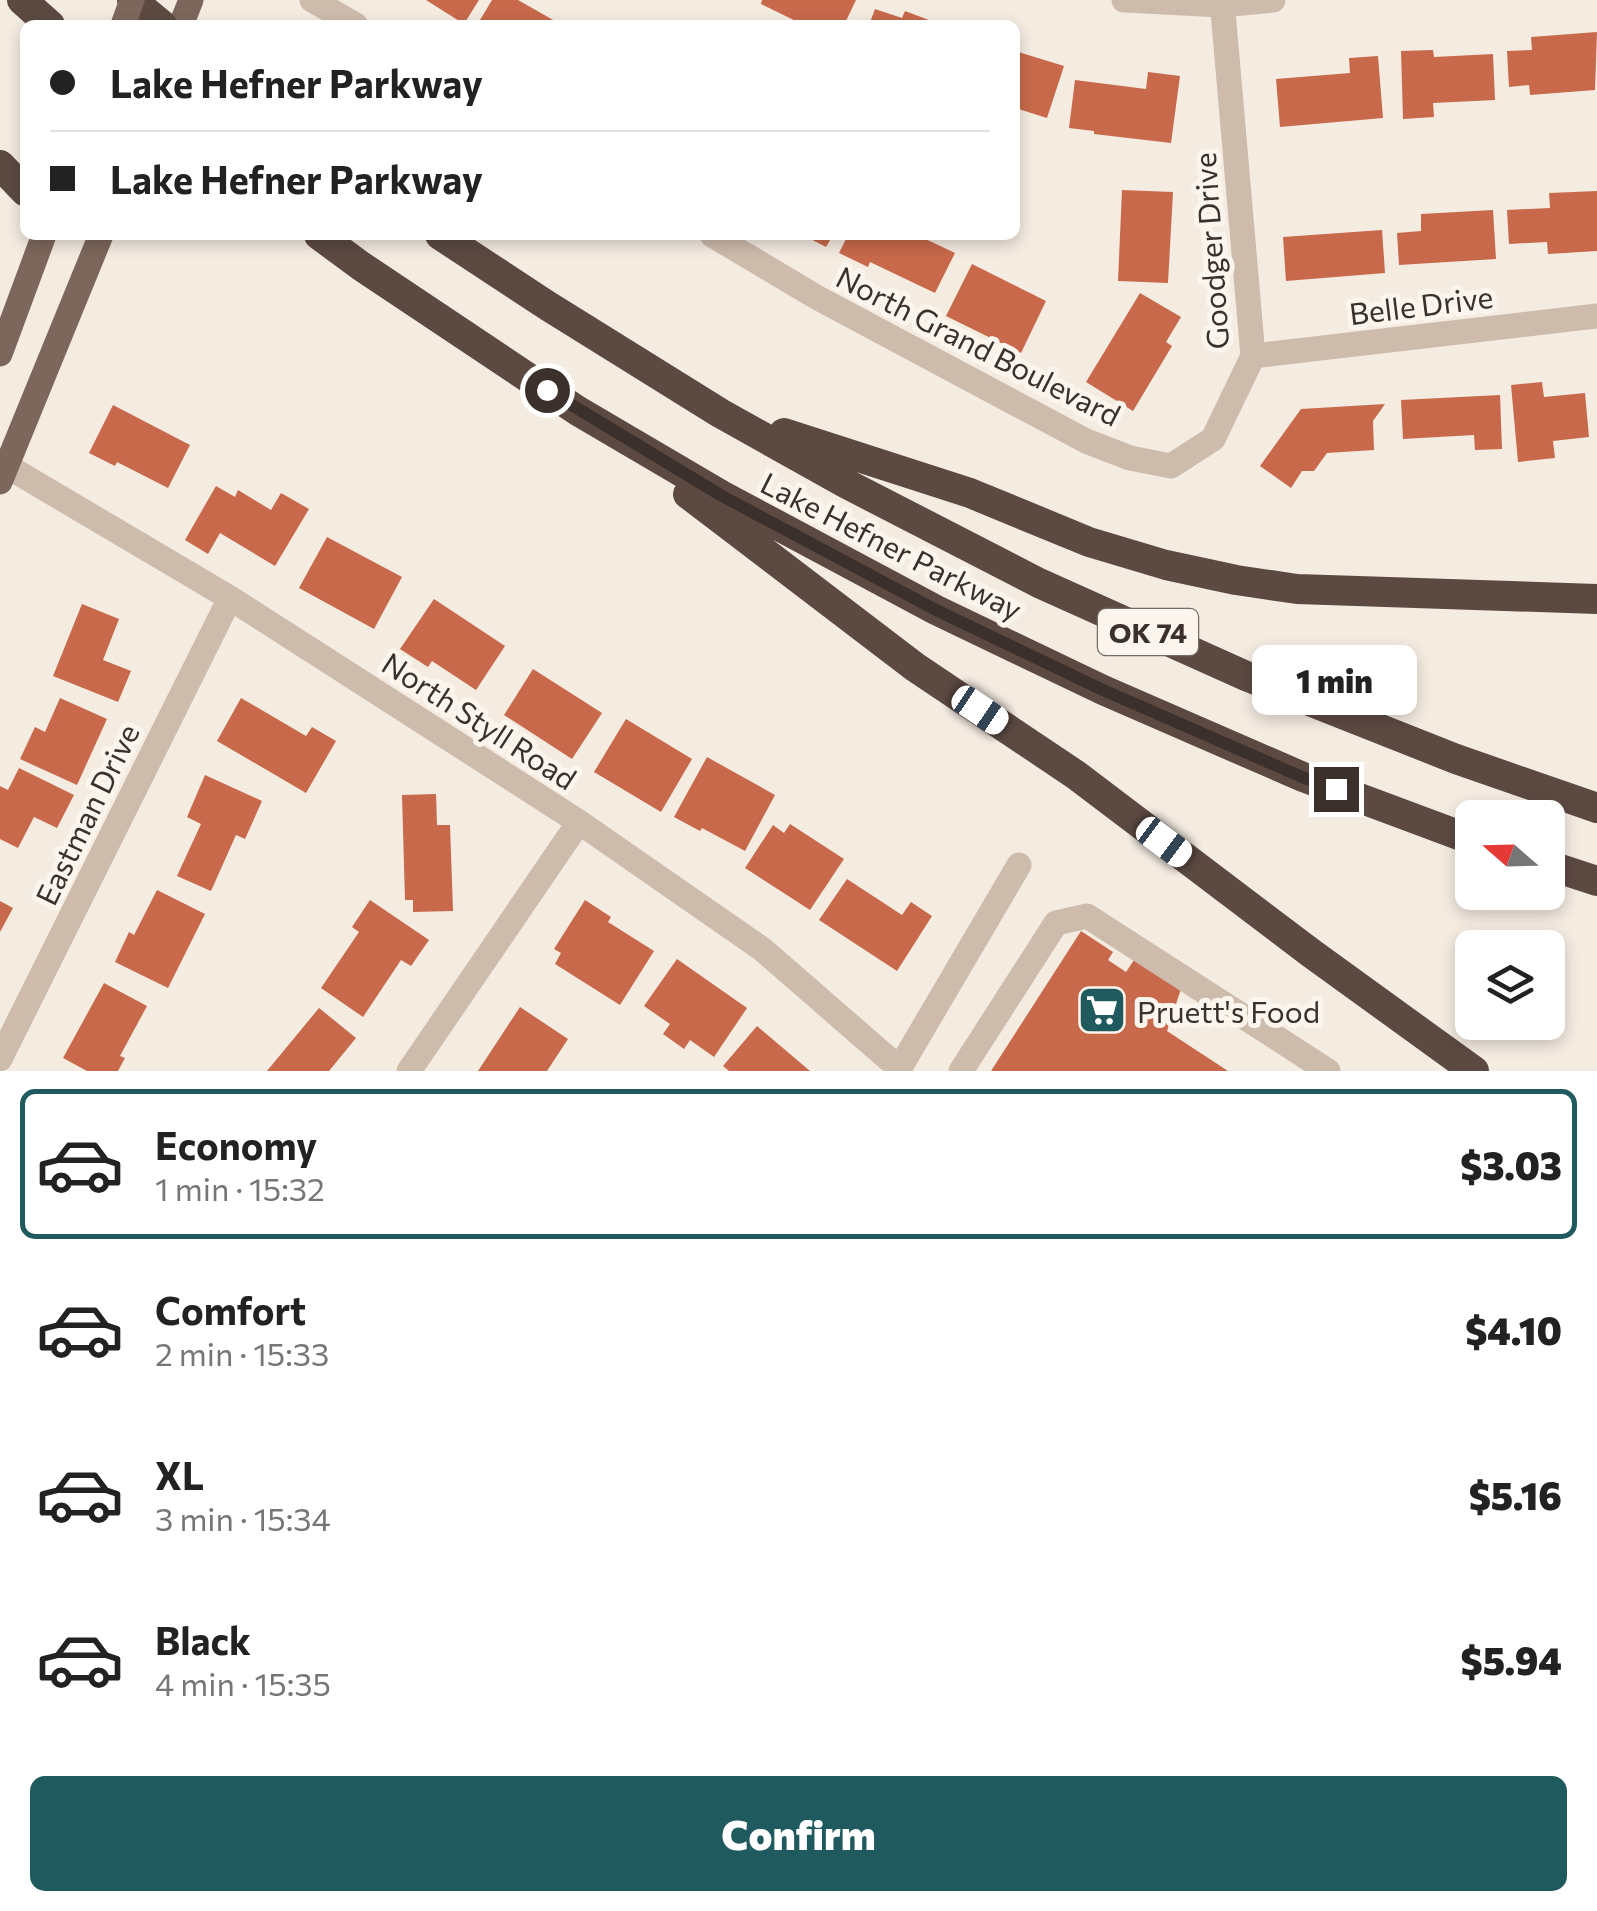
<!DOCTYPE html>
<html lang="en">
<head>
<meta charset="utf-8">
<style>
	:root { --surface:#fff; --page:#f6f6f6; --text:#222; --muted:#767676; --line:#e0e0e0; --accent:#1f5a5e }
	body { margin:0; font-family:Commissioner,sans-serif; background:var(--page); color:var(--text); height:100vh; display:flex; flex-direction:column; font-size:38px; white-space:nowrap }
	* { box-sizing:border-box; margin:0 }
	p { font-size:32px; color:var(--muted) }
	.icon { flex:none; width:55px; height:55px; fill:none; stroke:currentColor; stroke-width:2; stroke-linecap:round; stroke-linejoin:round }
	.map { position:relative; height:1071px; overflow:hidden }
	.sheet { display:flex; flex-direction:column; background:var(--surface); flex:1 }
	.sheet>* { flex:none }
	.guide { position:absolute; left:20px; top:20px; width:1000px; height:220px; border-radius:15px; box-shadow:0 5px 15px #0003; display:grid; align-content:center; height:220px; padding:0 30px; background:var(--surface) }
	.needle { width:65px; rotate:290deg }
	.buttons { position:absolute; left:1455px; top:800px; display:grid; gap:20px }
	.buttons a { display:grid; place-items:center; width:110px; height:110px; border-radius:15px; background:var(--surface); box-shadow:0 5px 15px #0003; font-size:50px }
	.end { position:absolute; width:45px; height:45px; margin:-22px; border:12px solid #3b302b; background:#fff; box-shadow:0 0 0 5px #fff }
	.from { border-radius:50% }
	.bubble { position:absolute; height:70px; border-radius:15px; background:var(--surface); box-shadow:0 5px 15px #0003; font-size:32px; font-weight:800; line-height:70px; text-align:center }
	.car { position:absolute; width:30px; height:60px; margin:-30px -15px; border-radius:12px; box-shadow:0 0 8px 2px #0007; background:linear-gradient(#fff 24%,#345 0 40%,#fff 0 76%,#345 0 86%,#fff 0) }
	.guide b { display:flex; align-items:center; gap:35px; height:95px; font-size:38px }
	.guide b+b { border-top:2px solid var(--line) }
	.guide i { width:25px; height:25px; background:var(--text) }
	ul { padding:18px 0 0; list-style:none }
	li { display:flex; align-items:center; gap:30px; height:150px; margin:0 20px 15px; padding:0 10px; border:5px solid transparent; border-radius:15px }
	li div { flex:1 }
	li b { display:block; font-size:38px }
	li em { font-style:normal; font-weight:800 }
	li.on { border-color:var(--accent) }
	li>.icon { width:90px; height:90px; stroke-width:1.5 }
	.action { display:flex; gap:20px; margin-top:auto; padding:20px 30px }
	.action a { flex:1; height:115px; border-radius:15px; background:var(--accent); color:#fff; font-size:40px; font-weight:800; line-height:115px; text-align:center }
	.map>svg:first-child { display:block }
	.building { fill:#c8694b }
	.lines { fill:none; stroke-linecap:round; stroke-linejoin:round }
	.minor { stroke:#cdbbac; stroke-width:25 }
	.major { stroke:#7d675c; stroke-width:25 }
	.highway { stroke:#5c4a42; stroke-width:30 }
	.major-bridge { stroke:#7d675c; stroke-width:25 }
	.route { stroke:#3b302b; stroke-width:12 }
	.labels { text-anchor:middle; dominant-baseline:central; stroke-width:10; stroke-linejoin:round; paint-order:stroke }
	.shield { fill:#fbf5ee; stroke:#756b66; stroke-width:2.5 }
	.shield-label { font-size:28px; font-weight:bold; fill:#3b302b }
	.street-label { font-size:30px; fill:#3b302b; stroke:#fbf5ee }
	.poi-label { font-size:30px; fill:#3b302b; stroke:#fbf5ee; text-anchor:start }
</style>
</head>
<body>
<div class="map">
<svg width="1597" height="1071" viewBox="0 0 1597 1071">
	<rect width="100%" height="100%" fill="#f4ebe1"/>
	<!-- building -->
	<path class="building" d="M426 0H479L464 24Z
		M492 0H518L562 25H477Z
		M762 0H856L844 25H804L761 4Z
		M875 9 902 18 905 11 942 25H869Z
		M1597 32 1595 90 1530 95 1529 85 1509 87 1507 51 1532 50 1531 37Z
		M1433 50 1434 57 1493 54 1495 100 1433 103 1434 117 1403 119 1401 51Z
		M1015 51 1064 66 1047 118 1015 108Z
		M1378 56 1383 118 1280 127 1276 79 1350 73 1349 58Z
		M1148 72 1180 76 1171 143 1094 134V131L1069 128 1075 80 1146 89Z
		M1122 190 1173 192 1168 283 1118 281Z
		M1597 191V251L1548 254 1547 242 1509 244 1507 210 1550 208 1549 193Z
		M1493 210 1496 259 1399 265 1397 233 1421 231V214Z
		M1382 230 1385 273 1286 281 1283 237Z
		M803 235H833L826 247Z
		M848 235H917L955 253 935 293 870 262 868 267 839 253Z
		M972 264 1046 301 1021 353 946 316Z
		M1140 293 1181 317 1166 342 1172 346 1133 411 1086 382Z
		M1542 382 1544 397 1585 393 1589 437 1553 441 1555 458 1518 462 1511 385Z
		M1500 395 1502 449 1475 450 1474 435 1403 439 1401 400Z
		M1385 404 1373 421 1374 450 1327 453 1314 471H1302L1291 488 1260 466 1301 409Z
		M113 405 190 445 168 488 117 462 115 466 89 453Z
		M216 486 235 497 238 490 271 510 281 493 309 509 275 566 220 533 208 554 185 540Z
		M327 537 402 577 374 629 299 588Z
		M434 599 505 646 476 690 432 661 428 667 400 649Z
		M82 604 119 619 103 660 131 671 118 702 53 676Z
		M533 669 602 713 572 759 504 715Z
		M60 698 107 719 77 785 20 759 35 727 45 732Z
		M241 698 306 736 312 727 336 741 306 793 217 741Z
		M626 719 692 759 661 812 594 772Z
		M707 757 775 795 745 851 702 828 700 831 674 817Z
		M19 768 74 795 57 828 34 817 18 848 0 839V786L8 790Z
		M205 775 262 801 245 839 236 835 211 891 177 876 201 824 187 817Z
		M436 794 437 825H450L453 911 413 912V900H405L402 795Z
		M790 824 844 859 810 910 745 868 773 825 784 833Z
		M847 879 902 915 911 902 932 916 897 971 819 920Z
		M157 890 205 914 168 988 115 962 129 932 134 935Z
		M370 900 429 940 411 966 401 960 363 1017 321 988 359 932 352 927Z
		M585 900 611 917 608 922 654 951 620 1005 555 964 561 953 554 949Z
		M0 901 13 908 0 932Z
		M1081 931 1113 952 1108 960 1126 972 1134 960 1181 989 1167 1031 1228 1071H991Z
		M677 959 747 1008 714 1057 690 1040 684 1049 663 1034 670 1024 644 1006Z
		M104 983 147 1006 120 1056 125 1058 118 1071H87L63 1058Z
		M520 1007 568 1039 547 1071H478Z
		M319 1008 356 1038 329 1071H267Z
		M757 1026 810 1071H729L723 1066Z"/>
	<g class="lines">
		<!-- minor -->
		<path class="minor" d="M312 0 356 25
			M1124 0 1222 5 1273 0
			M712 235 818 298 1086 441 1130 458 1171 466 1213 439 1253 356 1222 0
			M1253 356 1597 316
			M0 462 230 598 579 822 762 949 900 1069
			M0 1059 230 598
			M409 1071 579 822
			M898 1071 1019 865
			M961 1071 1056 923 1087 916 1328 1071"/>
		<!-- major -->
		<path class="major" d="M181 25 191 0
			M0 354 44 235
			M0 482 101 235"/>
		<!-- highway -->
		<path class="highway" d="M22 0 50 25
			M132 0 162 25
			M0 165 25 191
			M319 235 361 266 578 411 721 495 936 610 1103 690 1303 777 1472 840
			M440 235 548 306 720 413 845 483 1039 583 1246 676 1456 759 1597 808
			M784 433 970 493 1089 542 1166 565 1236 580 1297 589 1597 599
			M688 494 915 667 1076 775 1311 953 1474 1071
			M1548 865 1597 881"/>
		<!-- major-bridge -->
		<path class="major-bridge" d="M123 25 132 0"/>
	</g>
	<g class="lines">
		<!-- route -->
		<path class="route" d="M547 390 722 496 936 610 1103 690 1302 777 1336 789"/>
	</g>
	<!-- icons -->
	<defs>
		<g id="supermarket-square" transform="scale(2.5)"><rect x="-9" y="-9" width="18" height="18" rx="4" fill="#1f5a5e" stroke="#fbf5ee"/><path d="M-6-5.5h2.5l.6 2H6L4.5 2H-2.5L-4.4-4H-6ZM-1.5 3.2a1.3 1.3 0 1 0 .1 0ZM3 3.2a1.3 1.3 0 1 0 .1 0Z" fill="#fff"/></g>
	</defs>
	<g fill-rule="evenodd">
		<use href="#supermarket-square" x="1102" y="1010"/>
	</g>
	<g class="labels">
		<!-- shield labels -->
		<rect class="shield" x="1098" y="609" width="100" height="46" rx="8"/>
		<g class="shield-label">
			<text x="1148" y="632">OK 74</text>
		</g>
		<!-- street labels -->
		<g class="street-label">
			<text transform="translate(1210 251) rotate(-94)">Goodger Drive</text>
			<text transform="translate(1421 304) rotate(-7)">Belle Drive</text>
			<text transform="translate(979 345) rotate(27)">North Grand Boulevard</text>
			<text transform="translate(892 545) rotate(27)">Lake Hefner Parkway</text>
			<text transform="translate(480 720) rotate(33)">North Styll Road</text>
			<text transform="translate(86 814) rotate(-64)">Eastman Drive</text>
		</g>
		<!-- poi labels -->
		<g class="poi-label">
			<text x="1137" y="1010">Pruett's Food</text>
		</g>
	</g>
</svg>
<div class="buttons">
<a><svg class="needle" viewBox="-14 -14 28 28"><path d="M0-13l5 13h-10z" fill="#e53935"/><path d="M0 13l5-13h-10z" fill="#767676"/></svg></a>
<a><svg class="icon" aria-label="layers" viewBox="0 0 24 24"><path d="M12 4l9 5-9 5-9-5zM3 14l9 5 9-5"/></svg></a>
</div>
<i class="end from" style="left:547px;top:390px"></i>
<i class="end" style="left:1336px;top:789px"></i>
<div class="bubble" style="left:1252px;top:645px;width:165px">1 min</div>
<i class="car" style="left:980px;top:710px;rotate:124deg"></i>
<i class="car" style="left:1164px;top:842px;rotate:127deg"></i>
<div class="guide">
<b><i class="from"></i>Lake Hefner Parkway</b>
<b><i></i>Lake Hefner Parkway</b>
</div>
</div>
<section class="sheet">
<ul>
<li class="on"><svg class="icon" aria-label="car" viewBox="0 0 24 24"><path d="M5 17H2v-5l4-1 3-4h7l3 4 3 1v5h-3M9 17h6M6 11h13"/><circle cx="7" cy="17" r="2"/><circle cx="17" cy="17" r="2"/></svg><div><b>Economy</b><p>1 min · 15:32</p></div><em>$3.03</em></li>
<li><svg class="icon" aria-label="car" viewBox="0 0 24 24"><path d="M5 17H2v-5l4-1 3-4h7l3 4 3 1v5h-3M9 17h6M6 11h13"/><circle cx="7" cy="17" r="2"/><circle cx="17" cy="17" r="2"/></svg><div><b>Comfort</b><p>2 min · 15:33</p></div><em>$4.10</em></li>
<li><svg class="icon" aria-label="car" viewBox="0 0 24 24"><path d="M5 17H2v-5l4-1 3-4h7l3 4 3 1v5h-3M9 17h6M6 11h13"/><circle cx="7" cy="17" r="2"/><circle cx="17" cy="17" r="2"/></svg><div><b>XL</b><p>3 min · 15:34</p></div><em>$5.16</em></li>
<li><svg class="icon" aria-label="car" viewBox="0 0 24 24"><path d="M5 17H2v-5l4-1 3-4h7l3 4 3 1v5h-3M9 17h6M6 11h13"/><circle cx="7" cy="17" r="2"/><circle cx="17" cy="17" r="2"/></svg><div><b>Black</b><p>4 min · 15:35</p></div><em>$5.94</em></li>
</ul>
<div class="action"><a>Confirm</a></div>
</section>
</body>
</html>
